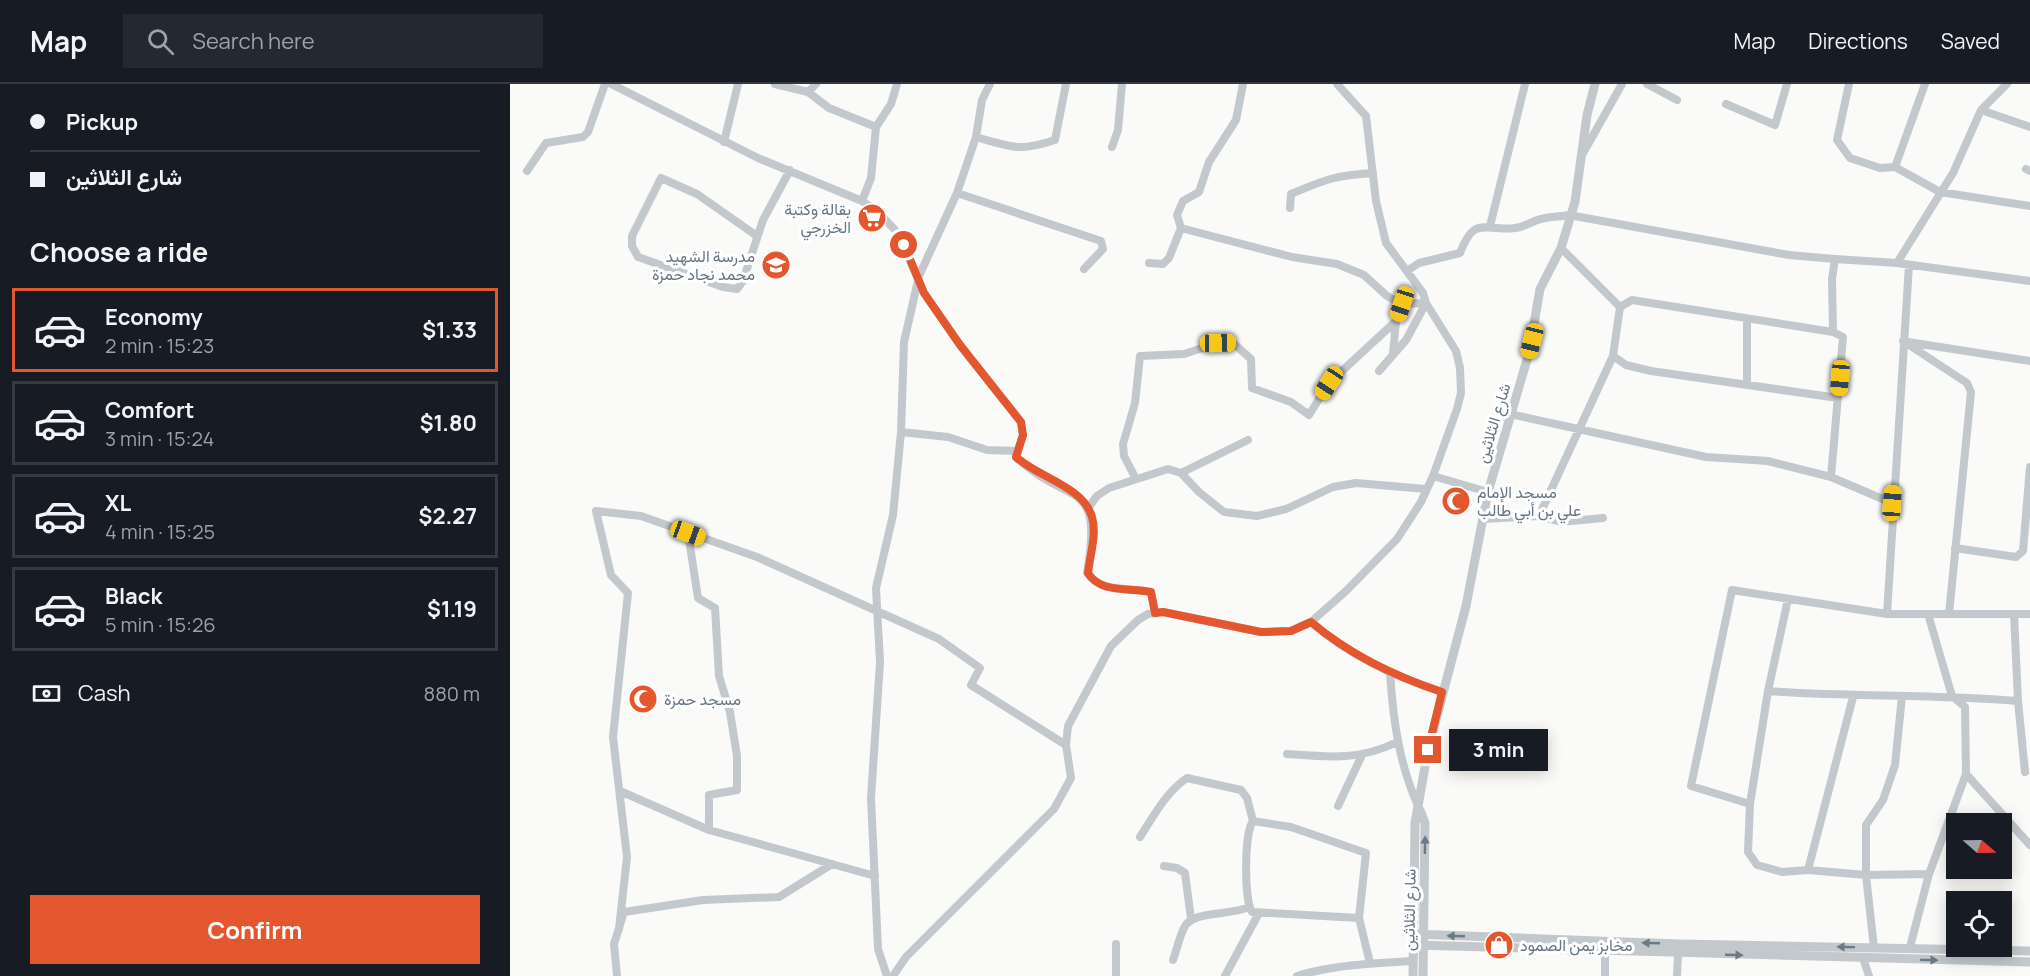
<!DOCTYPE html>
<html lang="en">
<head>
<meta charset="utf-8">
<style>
	:root { --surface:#171b24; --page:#242831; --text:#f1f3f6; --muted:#9ea1a6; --line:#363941; --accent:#e4572e }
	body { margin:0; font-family:Manrope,Vazirmatn,sans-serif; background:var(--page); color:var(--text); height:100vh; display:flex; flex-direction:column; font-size:22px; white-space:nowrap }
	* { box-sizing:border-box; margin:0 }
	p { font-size:20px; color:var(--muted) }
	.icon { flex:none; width:33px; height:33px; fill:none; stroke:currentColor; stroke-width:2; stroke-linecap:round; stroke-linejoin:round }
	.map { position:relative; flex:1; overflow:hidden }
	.drawer { display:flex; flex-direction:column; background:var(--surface); width:510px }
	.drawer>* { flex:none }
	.top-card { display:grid; align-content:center; height:132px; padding:0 30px; background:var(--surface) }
	.needle { width:39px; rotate:110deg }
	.fabs { position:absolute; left:1436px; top:729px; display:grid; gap:12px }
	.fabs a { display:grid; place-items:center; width:66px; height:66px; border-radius:0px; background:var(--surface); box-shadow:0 3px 15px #0003; font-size:30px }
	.end { position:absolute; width:27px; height:27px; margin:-14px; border:8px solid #e4572e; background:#fff; box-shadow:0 0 0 3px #fff }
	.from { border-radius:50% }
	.bubble { position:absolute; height:42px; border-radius:0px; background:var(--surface); box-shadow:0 3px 15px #0003; font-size:20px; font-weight:700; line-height:42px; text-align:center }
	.car { position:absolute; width:18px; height:36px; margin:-18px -9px; border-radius:8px; box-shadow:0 0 4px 2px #0007; background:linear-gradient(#f5c518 24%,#345 0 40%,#f5c518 0 76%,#345 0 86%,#f5c518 0) }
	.top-card b { display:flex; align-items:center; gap:21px; height:57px; font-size:22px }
	.top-card b+b { border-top:2px solid var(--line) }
	.top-card i { width:15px; height:15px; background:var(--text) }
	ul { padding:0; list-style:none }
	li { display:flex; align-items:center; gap:18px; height:84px; margin:0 12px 9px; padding:0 18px; border:3px solid var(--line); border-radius:0px }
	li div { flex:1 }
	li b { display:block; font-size:22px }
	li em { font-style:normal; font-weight:700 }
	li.active { border-color:var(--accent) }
	li>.icon { width:54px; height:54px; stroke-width:1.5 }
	h2 { padding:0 30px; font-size:27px; line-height:72px }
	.pay { display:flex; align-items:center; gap:15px; height:66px; padding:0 30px; font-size:22px }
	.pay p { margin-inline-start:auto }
	.cta { display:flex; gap:12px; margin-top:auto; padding:12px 30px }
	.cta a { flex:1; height:69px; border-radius:0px; background:var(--accent); color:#fff; font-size:24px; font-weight:700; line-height:69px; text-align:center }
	header { display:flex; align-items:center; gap:36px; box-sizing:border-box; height:84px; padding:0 30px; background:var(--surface); border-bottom:2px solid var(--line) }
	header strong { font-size:28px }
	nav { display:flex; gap:33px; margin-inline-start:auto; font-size:21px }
	.search { width:420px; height:54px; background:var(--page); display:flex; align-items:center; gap:15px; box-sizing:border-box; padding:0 21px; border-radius:0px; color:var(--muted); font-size:22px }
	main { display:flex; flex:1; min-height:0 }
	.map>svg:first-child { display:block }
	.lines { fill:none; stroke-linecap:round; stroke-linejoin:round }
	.minor { stroke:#c3c8cc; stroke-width:8 }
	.tertiary { stroke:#c3c8cc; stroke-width:9 }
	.oneway { fill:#6a7a87 }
	.route { stroke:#e4572e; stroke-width:8 }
	.labels { text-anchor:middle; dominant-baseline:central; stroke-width:6; stroke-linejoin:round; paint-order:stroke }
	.poi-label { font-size:16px; fill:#657683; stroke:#fff; text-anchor:start }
	.street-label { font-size:16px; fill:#657683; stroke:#fff }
</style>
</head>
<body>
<header>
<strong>Map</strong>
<div class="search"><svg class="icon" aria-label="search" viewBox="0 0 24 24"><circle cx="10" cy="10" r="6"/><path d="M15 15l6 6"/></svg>Search here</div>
<nav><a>Map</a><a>Directions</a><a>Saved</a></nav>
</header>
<main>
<section class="drawer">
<div class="top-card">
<b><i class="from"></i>Pickup</b>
<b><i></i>شارع الثلاثين</b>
</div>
<h2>Choose a ride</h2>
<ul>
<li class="active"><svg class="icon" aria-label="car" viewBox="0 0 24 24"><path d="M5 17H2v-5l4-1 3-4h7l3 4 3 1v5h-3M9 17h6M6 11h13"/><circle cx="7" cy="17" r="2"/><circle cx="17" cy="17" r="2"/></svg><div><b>Economy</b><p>2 min · 15:23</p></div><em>$1.33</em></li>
<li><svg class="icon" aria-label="car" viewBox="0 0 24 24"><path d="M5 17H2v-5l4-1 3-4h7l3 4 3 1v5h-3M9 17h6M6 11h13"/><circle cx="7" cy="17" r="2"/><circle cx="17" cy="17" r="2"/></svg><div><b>Comfort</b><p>3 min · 15:24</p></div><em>$1.80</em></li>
<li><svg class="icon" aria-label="car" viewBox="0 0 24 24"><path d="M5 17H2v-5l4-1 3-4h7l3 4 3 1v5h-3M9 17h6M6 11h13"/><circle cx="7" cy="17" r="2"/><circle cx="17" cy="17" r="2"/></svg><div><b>XL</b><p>4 min · 15:25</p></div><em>$2.27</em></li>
<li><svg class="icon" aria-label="car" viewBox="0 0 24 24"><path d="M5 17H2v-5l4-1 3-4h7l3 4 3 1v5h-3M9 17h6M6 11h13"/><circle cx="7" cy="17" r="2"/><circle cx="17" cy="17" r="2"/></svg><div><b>Black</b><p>5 min · 15:26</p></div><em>$1.19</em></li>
</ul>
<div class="pay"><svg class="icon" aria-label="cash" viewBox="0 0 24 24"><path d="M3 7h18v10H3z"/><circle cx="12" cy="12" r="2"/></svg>Cash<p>880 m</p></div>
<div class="cta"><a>Confirm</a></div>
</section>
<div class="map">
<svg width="1520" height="892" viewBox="0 0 1520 892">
	<rect width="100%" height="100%" fill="#fafaf8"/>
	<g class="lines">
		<!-- minor -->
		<path class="minor" d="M101 0 248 74 352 117 369 129 388 149 414 209 450 261 511 338 513 351 506 373C559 424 594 391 577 489 591 509 618 503 641 508L645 529
			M265 0 298 8 319 24 366 43
			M1137 0 1167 16
			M1339 0 1327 56 1340 74 1370 84 1385 83 1430 108 1520 122
			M298 8 306 0
			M1216 20 1265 41 1277 0
			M1471 26 1520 43
			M466 53C502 63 509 68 545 56L556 0
			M214 58 228 0
			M602 63 608 46 612 0
			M1072 71 1112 0
			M1385 83 1415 0
			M1516 85 1520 87
			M17 87 36 59 73 53 78 48 95 0
			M447 109 591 157 593 165 574 185
			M352 117 361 94 366 43 381 20 387 0
			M780 124 781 110C814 96 826 91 863 89
			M980 142 1015 0
			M671 144 782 173 827 180 854 191 877 212 892 220
			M247 152 187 110 151 94 122 152V162L128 173 213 203 227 205 233 197 253 136 280 86
			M639 179 653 180 659 174 671 144 667 131 673 117 689 108 699 78 726 36 733 0
			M1387 179 1443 89 1471 26 1497 0
			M897 187 909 179 950 169C965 130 974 148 1005 144 1015 143 1022 137 1031 135 1041 132 1050 133 1059 131L1279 171 1325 175
			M1110 223 1122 216 1323 248
			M886 237 892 220 916 219
			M1393 257 1457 299 1461 308 1439 530
			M1398 258 1520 277
			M1103 272 1116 281 1141 287 1328 314
			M869 287 896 256 916 219
			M1237 301V236
			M1000 330 1196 373 1258 377 1321 393 1382 419
			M391 348 438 353 477 366 507 367
			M671 389 738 356
			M923 392 978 408
			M1321 393 1333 253 1323 248 1322 195 1325 175 1387 179 1520 197
			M626 395 614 372 613 360 625 319 630 272 674 270 708 259H723L741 275 742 304 781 318 799 331 819 299 886 237 883 270
			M578 424 587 412 599 404 658 385 671 389 689 408 714 428 747 432 776 425 823 403 846 399 916 405
			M1029 432 1103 272 1110 223 1051 164
			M973 435 1029 432 1051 438 1093 434
			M178 449 188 514 205 524 209 592 220 628 227 672V706L199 711V746L322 780
			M1445 464 1506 473 1513 467 1520 383
			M1278 515 1258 607 1240 720 1238 768 1247 781 1272 788 1298 786 1356 791 1419 790
			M1377 530 1399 181
			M1504 530 1508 617 1515 688
			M801 538C840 572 883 592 932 608
			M880 588C883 636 889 680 909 724
			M1258 607C1342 613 1425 610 1508 617
			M777 670C817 673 849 677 887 658
			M1456 690 1520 761
			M110 707 199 746
			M1240 720 1181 702 1222 506 1377 530H1520
			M828 722 852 671
			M630 753C643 733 656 708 677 694L731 706 737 714 743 737
			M654 782 667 784 675 789 681 835
			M1298 786 1343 613
			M849 834 856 769 781 743 743 737C734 749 734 816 742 828L849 834 860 879
			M109 845 117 773 103 653 118 509 101 491 86 427 131 432 247 473 429 555 470 584 461 601 556 661
			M606 860V892
			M1400 863 1419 790 1456 690 1455 623 1442 612 1418 530
			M1364 864 1356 791V741L1373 716 1385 681 1392 612
			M1095 865V892
			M1353 874 1359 892
			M663 876C667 865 669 854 674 844 681 826 721 832 739 823
			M107 892 104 860 114 828 193 816 269 813 322 780 365 792
			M377 892 368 865 361 714 370 578 366 504 383 431 391 348 394 258 409 192 447 109 466 53 472 16 480 0
			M383 892 396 873 544 725 561 694 556 661 558 642 601 562 628 536 638 530 653 528 751 548 781 547 801 538 836 507 887 455 911 418 923 392 947 325 951 309 950 284 946 267 916 219 913 209 876 159 866 117 856 32 827 0
			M715 892 749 829
			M787 892C823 881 866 879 903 877
			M1167 892 1168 869"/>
		<!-- tertiary -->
		<path class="tertiary" d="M910 726 915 739 913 892
			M903 850 1169 860 1520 867
			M903 861 1520 878
			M903 892 905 739 918 666 956 522 978 408 1019 269 1030 205 1051 164 1065 118 1077 31 1085 0"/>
	</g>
	<!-- one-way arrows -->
	<defs><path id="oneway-solid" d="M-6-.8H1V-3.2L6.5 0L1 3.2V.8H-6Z" transform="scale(1.5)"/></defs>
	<g class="oneway">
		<use href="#oneway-solid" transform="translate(915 761) rotate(-89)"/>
		<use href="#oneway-solid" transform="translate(946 852) rotate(-178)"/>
		<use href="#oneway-solid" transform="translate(1141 859) rotate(-178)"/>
		<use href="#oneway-solid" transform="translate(1336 863) rotate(-179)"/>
		<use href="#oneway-solid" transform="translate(1224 871) rotate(2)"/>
		<use href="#oneway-solid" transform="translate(1419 876) rotate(1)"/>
	</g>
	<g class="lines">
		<!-- route -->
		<path class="route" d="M394 161 414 209 450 261 511 338 513 351 506 373C527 393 573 402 582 433 587 450 580 471 578 489 591 510 618 503 641 508L645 529 653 528 751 548 781 547 801 538C840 571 884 592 932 608L918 666"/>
	</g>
	<!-- icons -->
	<defs>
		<g id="supermarket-disc" transform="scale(1.5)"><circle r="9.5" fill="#e4572e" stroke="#fff"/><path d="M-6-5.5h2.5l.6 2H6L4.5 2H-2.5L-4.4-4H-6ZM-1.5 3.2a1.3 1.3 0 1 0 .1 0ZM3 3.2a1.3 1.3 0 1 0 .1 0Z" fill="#fff"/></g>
		<g id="school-disc" transform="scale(1.5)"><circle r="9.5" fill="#e4572e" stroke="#fff"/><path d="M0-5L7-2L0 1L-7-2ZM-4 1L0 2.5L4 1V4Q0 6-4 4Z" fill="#fff"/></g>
		<g id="mosque-disc" transform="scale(1.5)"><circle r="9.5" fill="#e4572e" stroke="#fff"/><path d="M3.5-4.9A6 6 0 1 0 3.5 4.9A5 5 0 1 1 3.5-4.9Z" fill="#fff"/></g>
		<g id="shop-disc" transform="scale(1.5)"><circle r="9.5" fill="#e4572e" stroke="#fff"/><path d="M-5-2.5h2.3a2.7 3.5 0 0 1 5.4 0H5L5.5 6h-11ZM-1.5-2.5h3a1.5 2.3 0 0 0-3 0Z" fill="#fff"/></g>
	</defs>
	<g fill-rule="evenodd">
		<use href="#supermarket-disc" x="362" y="134"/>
		<use href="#school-disc" x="266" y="181"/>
		<use href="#mosque-disc" x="946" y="417"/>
		<use href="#mosque-disc" x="133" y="615"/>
		<use href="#shop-disc" x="989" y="861"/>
	</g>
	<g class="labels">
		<!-- poi labels -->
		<g class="poi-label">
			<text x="341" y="125" text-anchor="end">بقالة وكتبة<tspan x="341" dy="18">الخزرجي</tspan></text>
			<text x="245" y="172" text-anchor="end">مدرسة الشهيد<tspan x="245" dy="18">محمد نجاد حمزة</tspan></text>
			<text x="967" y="408">مسجد الإمام<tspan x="967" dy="18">علي بن أبي طالب</tspan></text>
			<text x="154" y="615">مسجد حمزة</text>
			<text x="1010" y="861">مخابز يمن الصمود</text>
		</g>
		<!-- street labels -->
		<g class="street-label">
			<text transform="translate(983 339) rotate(-73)">شارع الثلاثين</text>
			<text transform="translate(899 826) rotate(-89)">شارع الثلاثين</text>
		</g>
	</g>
</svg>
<div class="fabs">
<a><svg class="needle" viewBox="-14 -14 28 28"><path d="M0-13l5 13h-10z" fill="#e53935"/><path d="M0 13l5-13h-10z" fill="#9ea1a6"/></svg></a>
<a><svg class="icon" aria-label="locate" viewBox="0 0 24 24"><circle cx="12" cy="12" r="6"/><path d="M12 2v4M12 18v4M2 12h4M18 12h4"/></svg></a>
</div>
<i class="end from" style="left:394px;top:161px"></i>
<i class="end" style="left:918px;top:666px"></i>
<div class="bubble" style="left:939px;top:645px;width:99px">3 min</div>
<i class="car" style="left:892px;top:220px;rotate:198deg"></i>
<i class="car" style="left:1022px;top:257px;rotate:194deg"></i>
<i class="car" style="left:708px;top:259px;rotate:89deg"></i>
<i class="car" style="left:1330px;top:294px;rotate:185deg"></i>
<i class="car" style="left:819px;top:299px;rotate:213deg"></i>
<i class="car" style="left:1382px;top:419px;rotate:4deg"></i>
<i class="car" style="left:178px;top:449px;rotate:110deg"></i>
</div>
</main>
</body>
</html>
